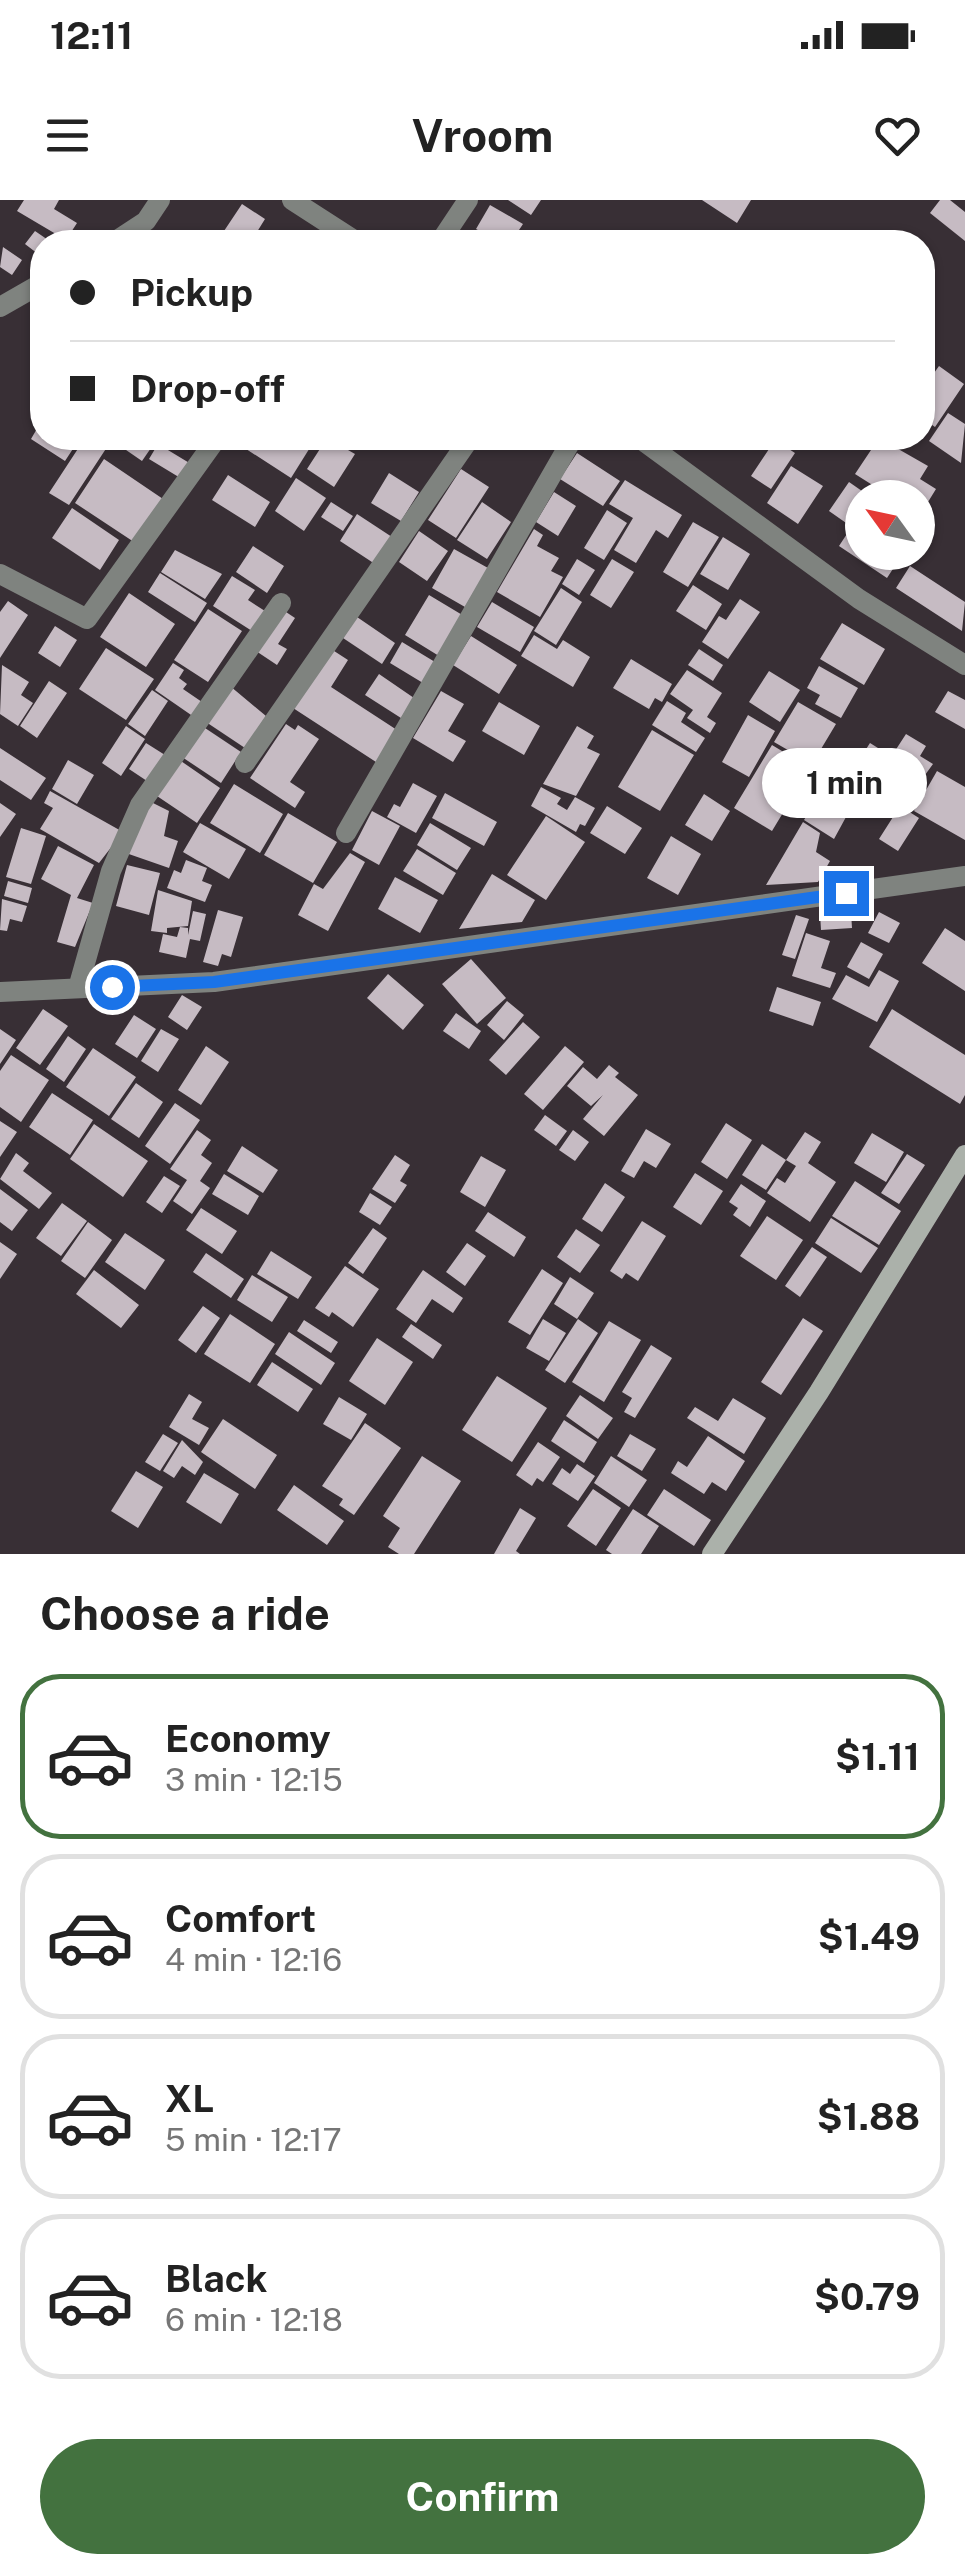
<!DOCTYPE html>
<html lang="en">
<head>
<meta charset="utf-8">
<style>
	:root { --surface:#fff; --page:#f2f2f2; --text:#222; --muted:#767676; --line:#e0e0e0; --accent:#43723f }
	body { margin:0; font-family:"Public Sans",sans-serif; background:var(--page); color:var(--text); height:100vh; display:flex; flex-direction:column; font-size:38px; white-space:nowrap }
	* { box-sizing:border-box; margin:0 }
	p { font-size:32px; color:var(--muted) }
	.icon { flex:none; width:55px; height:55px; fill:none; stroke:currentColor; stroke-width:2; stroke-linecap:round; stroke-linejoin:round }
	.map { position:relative; height:1354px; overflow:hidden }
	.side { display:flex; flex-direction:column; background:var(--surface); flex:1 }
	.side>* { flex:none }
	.hud { position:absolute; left:30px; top:30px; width:905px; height:220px; border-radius:40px; box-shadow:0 2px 8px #0004; display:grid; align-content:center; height:220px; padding:0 40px; background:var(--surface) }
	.needle { width:65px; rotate:303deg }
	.fabs { position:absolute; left:845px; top:280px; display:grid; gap:20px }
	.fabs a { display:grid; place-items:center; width:90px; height:90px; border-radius:50%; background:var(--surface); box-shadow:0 2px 8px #0004; font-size:50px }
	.end { position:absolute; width:45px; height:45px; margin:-22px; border:12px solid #1a73e8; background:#fff; box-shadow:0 0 0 5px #fff }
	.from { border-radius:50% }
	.bubble { position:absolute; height:70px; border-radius:35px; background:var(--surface); box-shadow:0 2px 8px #0004; font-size:32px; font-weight:700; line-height:70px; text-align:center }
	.hud b { display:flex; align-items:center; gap:35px; height:95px; font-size:38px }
	.hud b+b { border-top:2px solid var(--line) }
	.hud i { width:25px; height:25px; background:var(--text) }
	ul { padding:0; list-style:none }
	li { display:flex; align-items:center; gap:30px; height:165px; margin:0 20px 15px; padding:0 20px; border:5px solid var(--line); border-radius:40px }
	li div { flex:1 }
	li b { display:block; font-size:38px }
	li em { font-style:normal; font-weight:700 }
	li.selected { border-color:var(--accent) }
	li>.icon { width:90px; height:90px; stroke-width:1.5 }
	h2 { padding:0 40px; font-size:45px; line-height:120px }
	.cta { display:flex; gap:20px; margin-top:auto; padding:20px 40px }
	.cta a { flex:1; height:115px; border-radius:60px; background:var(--accent); color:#fff; font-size:40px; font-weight:700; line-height:115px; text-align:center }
	.status { display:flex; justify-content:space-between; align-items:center; height:70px; padding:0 50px; background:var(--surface); direction:ltr }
	.status svg { height:28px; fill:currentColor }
	header { display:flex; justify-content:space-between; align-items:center; height:130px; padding:0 40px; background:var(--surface); font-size:45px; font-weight:700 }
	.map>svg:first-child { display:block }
	.building { fill:#c6bbc3 }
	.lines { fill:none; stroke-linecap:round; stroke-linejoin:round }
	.street { stroke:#7f837f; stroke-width:20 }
	.secondary { stroke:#abb1aa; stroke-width:20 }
	.route { stroke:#1a73e8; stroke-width:12 }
</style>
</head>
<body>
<div class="status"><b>12:11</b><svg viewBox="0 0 49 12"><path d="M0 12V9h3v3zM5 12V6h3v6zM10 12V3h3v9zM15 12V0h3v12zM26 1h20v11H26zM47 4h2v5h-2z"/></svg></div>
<header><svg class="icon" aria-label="menu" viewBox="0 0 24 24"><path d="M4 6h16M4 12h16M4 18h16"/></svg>Vroom<svg class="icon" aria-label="heart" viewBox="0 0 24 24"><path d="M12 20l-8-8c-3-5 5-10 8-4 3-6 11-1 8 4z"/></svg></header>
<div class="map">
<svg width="965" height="1354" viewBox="0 0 965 1354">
	<rect width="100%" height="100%" fill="#382f35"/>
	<!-- building -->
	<path class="building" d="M24 0H59L54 9 77 23 66 40 17 11Z
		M508 0H541L531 15Z
		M702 0H751L737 23Z
		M940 0H950L965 12V41L930 13Z
		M242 4 265 19 252 40 238 31 236 34 248 42H229L220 37Z
		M490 5 523 24 511 42H500L476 29Z
		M35 31 51 42H42V57L25 44Z
		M3 47 22 60 12 75 0 67Z
		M939 166 964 184 935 227 922 218V190Z
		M948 213 965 224 961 263 929 241Z
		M42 220V238H80L65 261 31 239Z
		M85 238H113L69 305 49 293Z
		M115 238H141L153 245 142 261 113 241Z
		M249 238H316L291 278 243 247Z
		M327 238 355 254 334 287 307 269Z
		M879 238 928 266 920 279 936 289 920 315 918 298H893L855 274Z
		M775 240 795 253 771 289 751 276Z
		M158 244 191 264 182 279 149 259Z
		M577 253 620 281 603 306 560 279Z
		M104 259 166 301 137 344 75 303Z
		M791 266 823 286 798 324 767 303Z
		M461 269 489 287 456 338 428 320Z
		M389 273 419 292 401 321 371 303Z
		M228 275 270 302 255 327 212 300Z
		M296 278 326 298 304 331 275 311Z
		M625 280 682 315 668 338 656 330 636 363 614 350 633 318 609 304Z
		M849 282 872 298H862L849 325 829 311Z
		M554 292 576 306 558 336 536 322Z
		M331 302 353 316 343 331 321 317Z
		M482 302 511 322 487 359 457 340Z
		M72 308 119 340 100 370 52 338Z
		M607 310 627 323 604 360 584 348Z
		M862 311V352H904L887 378 839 346Z
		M357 314 392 337 375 364 340 341Z
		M693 322 719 337 688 387 663 372Z
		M534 329 543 335 537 346 559 358 551 371 563 377 540 417 497 392Z
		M419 331 448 351 427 381 399 362Z
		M723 337 750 354 728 390 700 374Z
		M253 346 284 366 267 393 236 372Z
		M454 349 488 368 465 407 432 388Z
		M175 350 222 374 205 399 161 372Z
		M577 359 595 370 579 395 562 384Z
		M612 359 634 372 611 408 590 395Z
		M910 366 965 402 962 431 896 388Z
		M160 373 207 403 195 422 148 392Z
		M232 376 255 390 248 400 265 411 252 431 213 406Z
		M693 385 722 404 706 430 676 411Z
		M561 388 582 402 556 445 534 431Z
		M129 393 175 424 146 467 100 437Z
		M429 395 464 416 439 456 405 435Z
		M740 399 760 412 728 459 702 442 719 416 726 420Z
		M8 401 28 415 0 458V412Z
		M492 402 534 427 520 452 477 427Z
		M208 409 242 431 208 482 174 460Z
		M283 410 295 418 278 444 287 449 277 465 256 451Z
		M357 417 395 443 382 464 343 438Z
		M842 423 885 449 864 485 820 459Z
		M55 426 77 440 60 467 38 453Z
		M534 435 557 449 563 440 590 457 573 487 521 456Z
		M471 436 517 465 499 494 453 465Z
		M402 442 435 462 423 483 390 463Z
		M106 448 154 479 126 520 79 489Z
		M331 449 348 460 331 487 397 530 376 562 293 508Z
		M699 449 723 465 713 481 688 465Z
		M631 459 672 484 662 502 655 498 649 509 613 488Z
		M173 463 184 470 179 478 187 484 183 489 202 502 194 517 155 490Z
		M2 465 29 482 21 495 33 503 18 526 0 514Z
		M819 466 858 488 841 518 815 504 820 495 807 488Z
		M687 470 722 493 707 517 716 523 710 533 687 518 693 510 670 494Z
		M769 471 800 490 780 522 749 502Z
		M379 474 414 498 401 518 365 495Z
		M49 481 67 493 37 538 20 526Z
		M230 486 266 516 245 548 206 522Z
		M152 490 168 501 145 536 128 524Z
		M441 491 464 504 448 531 466 541 453 562 413 538Z
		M948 491 965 500V529L935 512Z
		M667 501 686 513 681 522 705 538 696 552 652 525Z
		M499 502 540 526 524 555 482 531Z
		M798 502 836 524 812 564 774 542Z
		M748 515 775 531 749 577 722 562Z
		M286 524 295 530 298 525 319 539 290 582 305 592 295 608 250 578Z
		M126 526 145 539 121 576 102 563Z
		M202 526 241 552 221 583 182 557Z
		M577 526 594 536 587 548 600 554 576 596 543 584Z
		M652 530 694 555 660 611 618 587Z
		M906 534 926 546 920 556 933 564 925 575 893 554Z
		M146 543 165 555 147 581 129 569Z
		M870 543 921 575 903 602 874 584 880 574 859 560Z
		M772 545 810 568 772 631 734 608Z
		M0 548 46 578 31 600 0 580Z
		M178 559 220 588 197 623 154 594Z
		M68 560 94 575 77 604 52 589Z
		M836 566 870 588 855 614 820 592Z
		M937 571 965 587V640L914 611Z
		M413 583 437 596 416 633 387 617 394 604 400 607Z
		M234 584 283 614 260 653 210 623Z
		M541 587 561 598 557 604 567 610 575 597 595 608 585 626 580 624 576 632 531 606Z
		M50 591 123 632 99 663 40 629 53 608 44 603Z
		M445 593 497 622 484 646 432 618Z
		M704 594 730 611 712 641 685 625Z
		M817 599 846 617 834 639 804 620Z
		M151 602 169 611 164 636 178 641 169 668 123 652Z
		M0 603 16 614 0 637Z
		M607 606 642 628 625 654 590 633Z
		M900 606 919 618 898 651 879 639Z
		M372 611 400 626 379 665 352 650Z
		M288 613 337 642 313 683 264 655Z
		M546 616 585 642 546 700 507 675Z
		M803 622 820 633 816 652 830 661 818 682 766 685Z
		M200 623 246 649 229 679 183 652Z
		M430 623 471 648 457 670 417 645Z
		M21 628 46 636 31 684 6 677Z
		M671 636 701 654 678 695 647 678Z
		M58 646 94 665 77 698 93 703 75 747 57 742 71 695 41 679Z
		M417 649 456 673 443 695 403 671Z
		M350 653 365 662 328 731 298 715 314 684 323 689Z
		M186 660 207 668 202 681 212 685 205 702 167 688 174 670 181 673Z
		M127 665 160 673 149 715 116 706Z
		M492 674 535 700 522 722 459 729Z
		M395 677 438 700 420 733 378 709Z
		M8 681 32 688 28 703 4 696Z
		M158 690 192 701 188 726 167 728V733L151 731Z
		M2 699 27 706 22 722 10 719 7 731 0 730Z
		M218 710 243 717 231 757 222 754 218 766 203 762Z
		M193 711 206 714 200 741 190 739 186 758 159 752 163 734 177 737 180 727 188 728V735Z
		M851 712 852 728 821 730 820 713Z
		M879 712 900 723 889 743 868 733Z
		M796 715 809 719 795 759 782 755Z
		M945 728 965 741V791L922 763Z
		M806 733 830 741 821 768 836 773 830 788 792 776Z
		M861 742 883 754 869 779 847 767Z
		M471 759 506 798 477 824 442 784Z
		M879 770 899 781 877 822 832 799 846 775 869 787Z
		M388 774 424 805 403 830 367 798Z
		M777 787 821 802 813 826 769 811Z
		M182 795 202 807 187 830 168 817Z
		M507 801 524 815 504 840 487 825Z
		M43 809 68 826 40 865 16 848Z
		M892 809 965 855V895L960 904 869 847Z
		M456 813 481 831 469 849 443 831Z
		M134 815 156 829 137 858 115 844Z
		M523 822 540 837 506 875 489 860Z
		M0 829 16 840 0 864Z
		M161 829 179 839 158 872 141 861Z
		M68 836 86 849 64 882 46 869Z
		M206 846 229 862 201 905 178 890Z
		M565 846 584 862 543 910 524 894Z
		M93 848 136 877 109 916 66 887Z
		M11 855 49 880 21 922 0 907V871Z
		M609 865 619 873 615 877 638 895 604 936 583 919 603 895 591 906 567 886 583 867 597 879Z
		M136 883 163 902 139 938 111 919Z
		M52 893 93 920 70 955 29 927Z
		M175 903 200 920 170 964 145 946Z
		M545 915 567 931 556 946 534 930Z
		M0 921 17 932 0 957Z
		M726 923 752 940 727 979 701 962Z
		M94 924 148 961 123 997 70 959Z
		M646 929 671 944 656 968 644 961 634 978 621 971Z
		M197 930 211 940 201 955 212 963 200 981 210 988 192 1014 173 1001 187 980 170 969Z
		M573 930 589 942 575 961 559 950Z
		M805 932 821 942 808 963 836 982 810 1022 767 993 777 978 785 983 796 966 786 960Z
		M872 933 904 952 886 982 854 963Z
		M762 944 786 960 766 990 742 975Z
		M242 946 278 970 263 993 227 971Z
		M16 953 29 963 23 971 52 993 39 1009 0 979Z
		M907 954 925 965 899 1004 881 993Z
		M395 955 410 965 400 981 407 985 395 1003 372 989Z
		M481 956 506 970 485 1007 460 992Z
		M695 973 723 991 701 1025 673 1007Z
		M224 974 259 996 248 1015 212 994Z
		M164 976 180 986 162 1013 146 1002Z
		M855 981 901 1011 879 1045 832 1016Z
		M605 983 625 997 602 1032 582 1019Z
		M741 984 766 1001 750 1027 733 1015 738 1008 729 1002Z
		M0 989 28 1010 12 1031 0 1022Z
		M370 993 392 1007 380 1025 359 1012Z
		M62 1003 87 1021 61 1056 36 1038Z
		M201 1008 237 1031 222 1054 186 1030Z
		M488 1012 526 1037 514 1057 475 1031Z
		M767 1016 803 1040 776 1080 740 1056Z
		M831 1018 878 1048 861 1073 815 1043Z
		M642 1021 666 1036 638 1081 626 1073 622 1079 610 1071Z
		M88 1022 112 1040 85 1078 61 1061Z
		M373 1028 387 1038 363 1074 348 1063Z
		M576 1029 600 1045 580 1073 557 1057Z
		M125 1033 165 1060 145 1090 105 1062Z
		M0 1042 17 1054 0 1079Z
		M467 1043 486 1056 465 1086 446 1072Z
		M812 1047 827 1057 800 1097 785 1086Z
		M271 1051 312 1077 298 1099 257 1074Z
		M206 1053 244 1079 231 1098 193 1072Z
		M345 1066 379 1089 353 1127 332 1112 329 1117 315 1108Z
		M542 1069 563 1083 530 1135 508 1122Z
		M94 1070 139 1105 121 1128 76 1094Z
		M423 1070 463 1098 453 1113 432 1099 416 1123 396 1109Z
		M252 1075 288 1097 272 1122 237 1100Z
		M570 1077 594 1093 577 1119 554 1104Z
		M203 1106 220 1118 196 1153 178 1140Z
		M230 1114 275 1144 250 1183 204 1154Z
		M803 1118 823 1131 781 1195 761 1182Z
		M543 1119 566 1133 549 1161 526 1148Z
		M578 1119 598 1133 565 1183 545 1170Z
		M304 1120 338 1142 331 1153 297 1131Z
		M609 1121 641 1140 604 1202 572 1182Z
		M411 1124 442 1145 433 1159 402 1137Z
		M289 1132 335 1163 321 1185 275 1154Z
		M377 1138 413 1162 385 1205 349 1181Z
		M651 1145 672 1158 635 1218 624 1212 632 1198 622 1192Z
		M272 1162 313 1189 298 1212 257 1185Z
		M497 1176 547 1208 512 1262 462 1230Z
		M189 1194 202 1202 192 1219 209 1228 199 1245 169 1227Z
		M580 1195 613 1218 598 1239 566 1216Z
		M339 1197 367 1214 351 1240 323 1224Z
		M733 1198 766 1218 744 1254 687 1218 695 1207 718 1221Z
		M223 1219 277 1255 255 1289 201 1252Z
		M564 1220 597 1242 584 1263 551 1241Z
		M365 1223 401 1248 354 1315 339 1305 343 1299 322 1286Z
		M163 1234 178 1243 160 1271 145 1262Z
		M630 1234 656 1249 642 1271 617 1256Z
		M708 1236 745 1261 726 1291 712 1282 704 1294 671 1273 678 1261 687 1267Z
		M182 1240 203 1262 195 1275 182 1266 174 1278 163 1271Z
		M538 1242 560 1257 543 1282 537 1278 532 1286 516 1275Z
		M422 1256 461 1281 414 1354H399L388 1347 400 1328 383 1316Z
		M611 1256 647 1280 629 1307 594 1283Z
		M577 1264 595 1276 578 1301 552 1284 562 1268 570 1274Z
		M136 1271 163 1287 138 1328 111 1311Z
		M204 1273 239 1294 221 1324 186 1302Z
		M294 1285 344 1321 327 1345 277 1310Z
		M593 1289 621 1308 596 1346 567 1326Z
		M664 1289 711 1320 694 1346 647 1315Z
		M520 1308 536 1318 516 1351 520 1354H494Z
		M633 1309 659 1326 641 1354H612L606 1350Z"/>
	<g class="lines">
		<!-- street -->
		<path class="street" d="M292 0 357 42
			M114 42 146 21 160 0
			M440 42 468 0
			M0 107 42 83
			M639 238 859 399 965 465
			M0 374 87 419 217 238
			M245 563 470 238
			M346 633 573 238
			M78 788 111 671 140 605 281 403
			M0 792 214 782 965 676"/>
		<!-- secondary -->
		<path class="secondary" d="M712 1354 819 1192 965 955"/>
	</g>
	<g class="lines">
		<!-- route -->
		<path class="route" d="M112 787 214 782 846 693"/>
	</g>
</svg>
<div class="fabs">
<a><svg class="needle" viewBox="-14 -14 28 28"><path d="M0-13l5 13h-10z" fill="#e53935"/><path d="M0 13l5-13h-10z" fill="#767676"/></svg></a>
</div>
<i class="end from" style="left:112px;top:787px"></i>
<i class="end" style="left:846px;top:693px"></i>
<div class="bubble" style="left:762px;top:548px;width:165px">1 min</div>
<div class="hud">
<b><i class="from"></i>Pickup</b>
<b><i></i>Drop-off</b>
</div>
</div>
<section class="side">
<h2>Choose a ride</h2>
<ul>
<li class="selected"><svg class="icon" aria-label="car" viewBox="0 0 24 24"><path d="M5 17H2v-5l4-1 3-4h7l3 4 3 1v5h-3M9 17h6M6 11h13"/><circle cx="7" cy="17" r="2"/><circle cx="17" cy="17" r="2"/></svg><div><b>Economy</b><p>3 min · 12:15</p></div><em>$1.11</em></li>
<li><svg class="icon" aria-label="car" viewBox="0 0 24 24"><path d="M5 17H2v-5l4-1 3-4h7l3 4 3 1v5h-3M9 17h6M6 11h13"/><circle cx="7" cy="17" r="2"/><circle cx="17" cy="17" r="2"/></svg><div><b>Comfort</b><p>4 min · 12:16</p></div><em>$1.49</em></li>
<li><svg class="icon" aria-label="car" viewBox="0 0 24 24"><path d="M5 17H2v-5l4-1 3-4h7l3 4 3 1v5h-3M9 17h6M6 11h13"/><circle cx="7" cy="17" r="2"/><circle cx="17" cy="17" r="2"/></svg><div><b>XL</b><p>5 min · 12:17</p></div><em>$1.88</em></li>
<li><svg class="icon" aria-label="car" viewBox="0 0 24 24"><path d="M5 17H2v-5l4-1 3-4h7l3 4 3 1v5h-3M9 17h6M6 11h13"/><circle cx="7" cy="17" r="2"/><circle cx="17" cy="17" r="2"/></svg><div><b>Black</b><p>6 min · 12:18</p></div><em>$0.79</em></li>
</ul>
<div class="cta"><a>Confirm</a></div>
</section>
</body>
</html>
